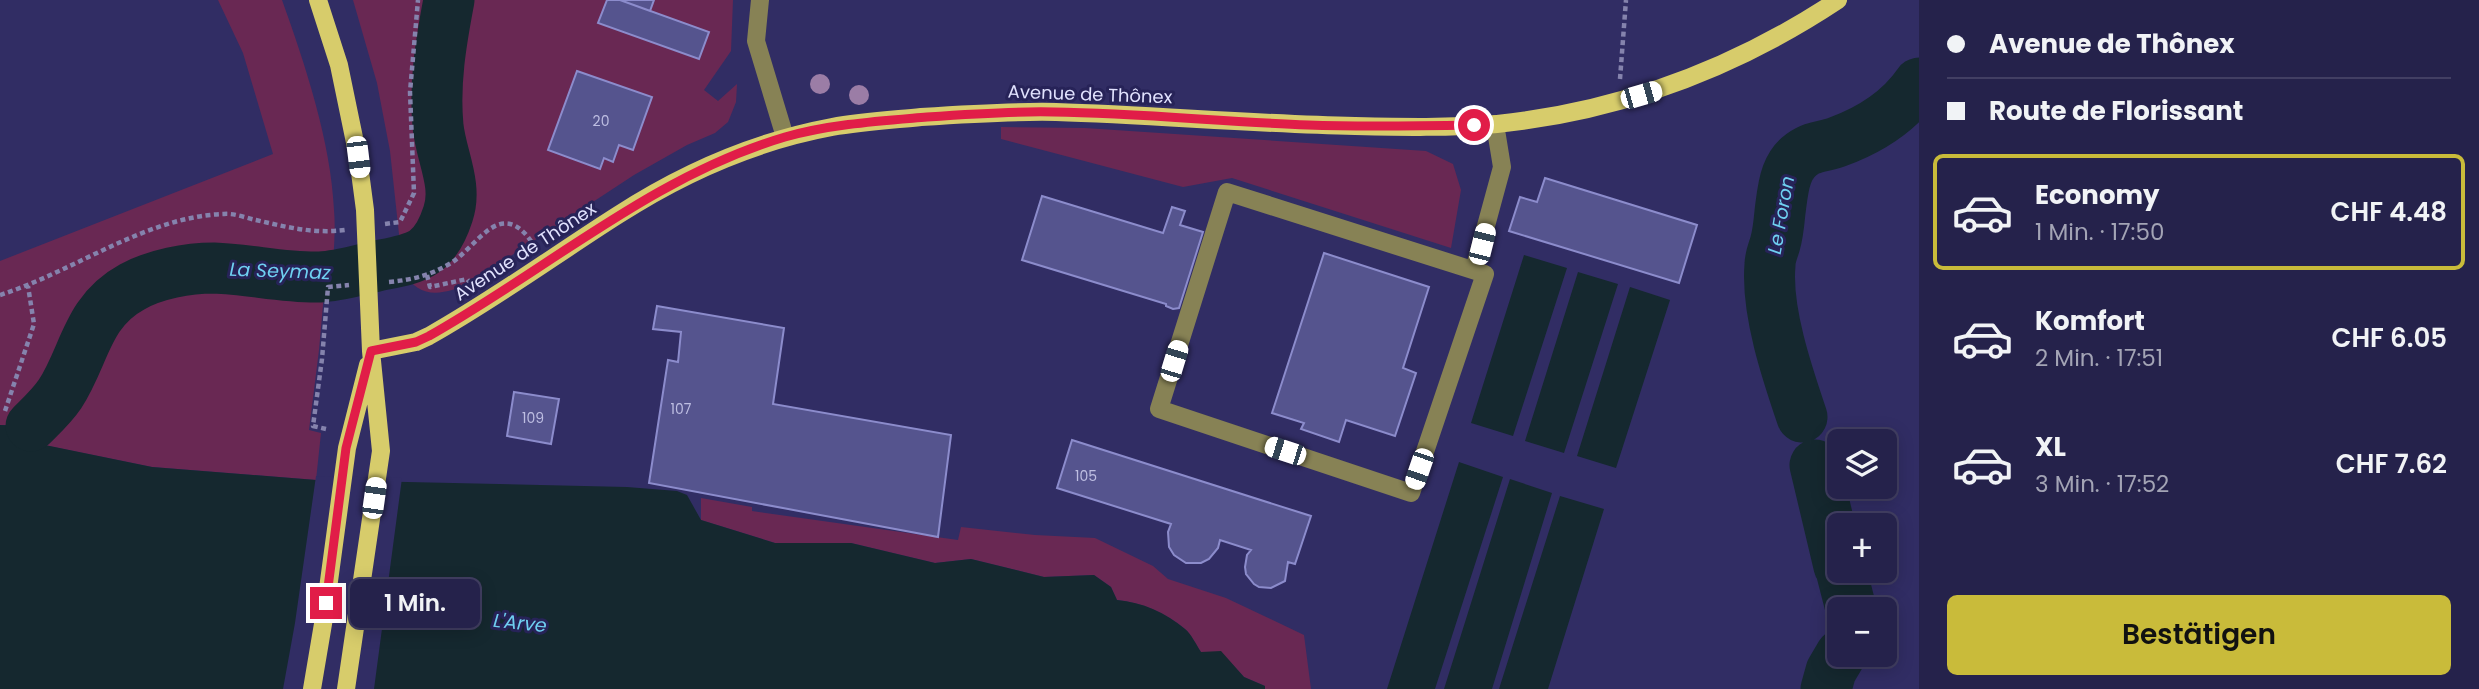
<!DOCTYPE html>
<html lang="de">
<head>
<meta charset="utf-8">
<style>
	:root { --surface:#25224b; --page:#2d2a52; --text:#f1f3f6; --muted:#a3a4b5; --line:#423f63; --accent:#c9bb3a }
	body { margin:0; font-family:Poppins,sans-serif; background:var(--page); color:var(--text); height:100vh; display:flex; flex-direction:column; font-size:26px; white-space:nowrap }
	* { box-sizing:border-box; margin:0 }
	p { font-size:23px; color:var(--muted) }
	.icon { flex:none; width:38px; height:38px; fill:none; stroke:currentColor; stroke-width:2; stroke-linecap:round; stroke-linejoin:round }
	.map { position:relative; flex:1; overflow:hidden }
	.sheet { display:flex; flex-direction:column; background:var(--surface); width:560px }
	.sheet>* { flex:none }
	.banner { display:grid; align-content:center; height:154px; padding:0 28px; background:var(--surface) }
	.buttons { position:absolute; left:1827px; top:429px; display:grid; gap:14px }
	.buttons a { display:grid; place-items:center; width:70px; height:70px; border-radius:10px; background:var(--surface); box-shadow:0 4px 18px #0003,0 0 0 2px var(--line); font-size:35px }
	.end { position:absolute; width:32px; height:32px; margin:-16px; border:9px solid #e11d48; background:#fff; box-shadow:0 0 0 4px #fff }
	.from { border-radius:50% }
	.bubble { position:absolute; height:49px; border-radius:10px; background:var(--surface); box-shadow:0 4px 18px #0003,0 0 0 2px var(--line); font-size:23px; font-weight:600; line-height:49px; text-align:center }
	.car { position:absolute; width:21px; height:42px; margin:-21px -10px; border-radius:9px; box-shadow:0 0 5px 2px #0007; background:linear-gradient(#fff 24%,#345 0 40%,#fff 0 76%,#345 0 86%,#fff 0) }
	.banner b { display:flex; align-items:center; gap:24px; height:66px; font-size:26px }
	.banner b+b { border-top:2px solid var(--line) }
	.banner i { width:18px; height:18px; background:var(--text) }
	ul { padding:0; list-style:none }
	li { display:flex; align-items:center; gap:21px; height:116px; margin:0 14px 10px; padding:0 14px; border:4px solid transparent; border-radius:10px }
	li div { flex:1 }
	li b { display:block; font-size:26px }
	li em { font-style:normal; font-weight:600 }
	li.active { border-color:var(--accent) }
	li>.icon { width:63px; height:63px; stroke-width:1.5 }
	.primary-button { display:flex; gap:14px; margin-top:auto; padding:14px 28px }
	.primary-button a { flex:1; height:80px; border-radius:10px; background:var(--accent); color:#111; font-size:28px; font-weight:600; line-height:80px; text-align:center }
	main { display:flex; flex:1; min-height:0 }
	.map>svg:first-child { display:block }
	.green { fill:#692853 }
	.water { fill:#15282f }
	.pier { fill:#312d64 }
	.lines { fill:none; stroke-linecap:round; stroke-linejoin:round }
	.river { stroke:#15282f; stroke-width:51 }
	.building { fill:#55548e; stroke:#8c8ccc; stroke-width:2 }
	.path { stroke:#8583ad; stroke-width:4.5; stroke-dasharray:5 3.5; stroke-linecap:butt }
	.minor { stroke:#878255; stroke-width:18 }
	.major { stroke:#d7cc6b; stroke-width:18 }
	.tree { fill:#9b7da6 }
	.route { stroke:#e11d48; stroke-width:9 }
	.labels { text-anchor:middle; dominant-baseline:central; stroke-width:6; stroke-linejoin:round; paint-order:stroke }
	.number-label { font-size:14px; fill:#bebee2 }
	.street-label { font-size:18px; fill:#e1e2fe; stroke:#272358 }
	.water-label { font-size:19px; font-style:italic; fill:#6fd0f1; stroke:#272358 }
</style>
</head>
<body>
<main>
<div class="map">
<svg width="1919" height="689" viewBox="0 0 1919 689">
	<rect width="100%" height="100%" fill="#312d64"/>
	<!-- green -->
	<path class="green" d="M218 0H282C305 64 331 142 334 210 336 233 333 257 332 281L325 282 319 350 309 430 321 433 316 480 152 467 39 444 31 426 0 425V261L273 154 243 53Z
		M353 0H733L731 51 704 90 718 101 737 84 736 102 728 122 715 133 687 145 634 175 471 282C445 295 419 301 403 271L390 151 377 83Z
		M1001 127 1085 128 1426 151 1453 164 1461 190 1451 248 1232 178 1183 187 1001 139Z
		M701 498 752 507V511L958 540 961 527 1035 535 1095 538 1153 566 1168 579 1226 598 1304 635 1311 689H1265V686L1244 677 1221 652H1201C1196 645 1191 634 1185 629 1166 613 1141 602 1117 600L1111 587 1094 575 1044 577 971 559 935 563 851 543H775L701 520Z"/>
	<!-- water -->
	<path class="water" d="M1524 255 1567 268 1513 436 1471 423Z
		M1578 272 1618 284 1564 453 1525 441Z
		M1630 287 1670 300 1616 468 1577 456Z
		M0 425 31 426 40 444 152 467 316 480 627 487 677 491 687 495 701 520 775 543H851L935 563 971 559 1044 577 1094 575 1111 587 1117 600C1142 602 1166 613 1185 629 1191 634 1196 644 1201 652L1221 651 1244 677 1265 686V689H0Z
		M1459 462 1503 477 1435 689H1387Z
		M1510 479 1552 493 1492 689H1444Z
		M1560 496 1604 509 1548 689H1499Z"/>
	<!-- pier -->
	<path class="pier" d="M316 476 402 478 374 689H283L295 623Z"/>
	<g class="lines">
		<!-- river -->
		<path class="river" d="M1802 417C1787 373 1766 311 1770 265 1770 257 1773 251 1775 244 1778 234 1779 223 1780 212 1783 189 1784 163 1807 151 1816 146 1827 146 1837 142 1870 130 1899 112 1919 83
			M31 426C41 416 52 406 60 394 85 356 86 312 132 287 155 274 188 268 214 268 249 269 284 278 320 277 339 276 358 270 377 266 416 258 434 257 448 214 458 185 441 156 438 126 434 83 441 42 449 0
			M1815 465 1839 566
			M1841 570 1851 609
			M1826 689 1831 671 1841 654"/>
	</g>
	<!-- building -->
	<path class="building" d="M607 0H620L709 32 699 59 598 23Z
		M620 0H654L650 11Z
		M577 71 652 97 633 150 619 145 613 162 604 158 600 169 548 150Z
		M1545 178 1697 225 1679 283 1509 231 1520 197 1537 202Z
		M1042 196 1163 233 1172 207 1185 211 1180 225 1203 232 1179 308 1173 309 1166 306V304L1022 260Z
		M1324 253 1429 287 1403 368 1416 373 1395 436 1346 420 1339 442 1301 429 1304 423 1272 413Z
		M657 306 784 328 773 404 951 435 938 537 649 483 668 360 678 362 681 332 653 329Z
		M514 392 559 399 551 444 507 436Z
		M1072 440 1311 516 1295 564 1288 562 1285 581 1271 588 1259 587 1254 584 1246 574 1245 567 1247 555 1251 550 1220 540 1218 548 1209 559 1201 563H1186L1174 555 1169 547 1168 532 1171 524 1057 488Z"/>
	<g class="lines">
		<!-- path -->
		<path class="path" d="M1620 79 1626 0
			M385 224 400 222 414 193 410 92 418 0
			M427 275 430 287 467 279 472 286
			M389 282C412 280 431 275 451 263 477 247 501 195 533 244
			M0 295C73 272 147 216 224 214 234 213 246 218 256 220 286 227 314 234 345 230
			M5 411 34 324 28 286
			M326 429 313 426 322 359 328 287 349 285"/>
		<!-- minor -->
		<path class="minor" d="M760 0 756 41 785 137
			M1227 192 1485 274 1411 493 1159 409Z
			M1474 270 1502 167 1495 124"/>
		<!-- major -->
		<path class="major" d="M318 0 339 65 358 157 365 210 371 351 381 451 346 689
			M371 351 416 342 429 336C495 299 555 255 618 215 683 173 757 141 832 127 861 122 891 120 921 117 966 114 1011 111 1056 112 1155 115 1255 124 1355 126 1402 127 1450 128 1497 124 1622 111 1734 69 1838 0
			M312 689 324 618 347 448 368 365"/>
	</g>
	<!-- trees -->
	<g class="tree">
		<circle cx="820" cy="84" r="10"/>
		<circle cx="859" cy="95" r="10"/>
	</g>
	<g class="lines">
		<!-- route -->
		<path class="route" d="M326 603 346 448 371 351 416 342 429 336C548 269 653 176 785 137 831 124 880 121 927 117 969 114 1012 111 1054 112 1139 113 1223 122 1308 125 1363 127 1418 126 1474 125"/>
	</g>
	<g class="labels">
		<!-- number labels -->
		<g class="number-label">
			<text x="601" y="121">20</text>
			<text x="681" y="409">107</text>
			<text x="533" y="418">109</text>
			<text x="1086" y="476">105</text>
		</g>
		<!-- street labels -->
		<g class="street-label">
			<text transform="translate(1090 94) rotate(2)">Avenue de Thônex</text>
			<text transform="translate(525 251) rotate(-33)">Avenue de Thônex</text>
		</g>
		<!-- water labels -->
		<g class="water-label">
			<text transform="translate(1781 215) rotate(-80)">Le Foron</text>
			<text transform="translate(280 271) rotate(2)">La Seymaz</text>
			<text transform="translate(520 623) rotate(6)">L'Arve</text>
		</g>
	</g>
</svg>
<div class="buttons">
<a><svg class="icon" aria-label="layers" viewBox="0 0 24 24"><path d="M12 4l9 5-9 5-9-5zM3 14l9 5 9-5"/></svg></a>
<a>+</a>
<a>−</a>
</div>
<i class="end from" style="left:1474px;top:125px"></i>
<i class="end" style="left:326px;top:603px"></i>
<div class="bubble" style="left:350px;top:579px;width:130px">1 Min.</div>
<i class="car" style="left:1641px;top:95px;rotate:74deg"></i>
<i class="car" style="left:358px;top:157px;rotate:173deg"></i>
<i class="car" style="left:1482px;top:244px;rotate:14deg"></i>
<i class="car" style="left:1174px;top:361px;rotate:17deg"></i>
<i class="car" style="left:1285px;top:451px;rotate:288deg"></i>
<i class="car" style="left:1419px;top:469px;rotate:199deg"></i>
<i class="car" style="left:374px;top:498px;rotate:8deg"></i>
</div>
<section class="sheet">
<div class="banner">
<b><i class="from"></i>Avenue de Thônex</b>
<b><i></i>Route de Florissant</b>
</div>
<ul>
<li class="active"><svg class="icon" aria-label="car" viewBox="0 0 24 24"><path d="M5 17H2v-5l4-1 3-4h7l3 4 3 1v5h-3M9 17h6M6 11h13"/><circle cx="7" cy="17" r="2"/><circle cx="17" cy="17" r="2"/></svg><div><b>Economy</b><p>1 Min. · 17:50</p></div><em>CHF 4.48</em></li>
<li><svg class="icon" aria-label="car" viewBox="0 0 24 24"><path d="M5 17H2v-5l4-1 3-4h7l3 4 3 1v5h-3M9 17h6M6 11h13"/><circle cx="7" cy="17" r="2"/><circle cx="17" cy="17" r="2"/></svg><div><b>Komfort</b><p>2 Min. · 17:51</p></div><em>CHF 6.05</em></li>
<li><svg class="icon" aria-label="car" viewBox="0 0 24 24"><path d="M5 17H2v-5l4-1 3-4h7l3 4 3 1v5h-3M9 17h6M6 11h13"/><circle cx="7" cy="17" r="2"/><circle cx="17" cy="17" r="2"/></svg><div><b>XL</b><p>3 Min. · 17:52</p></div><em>CHF 7.62</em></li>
</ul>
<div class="primary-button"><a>Bestätigen</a></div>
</section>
</main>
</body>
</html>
